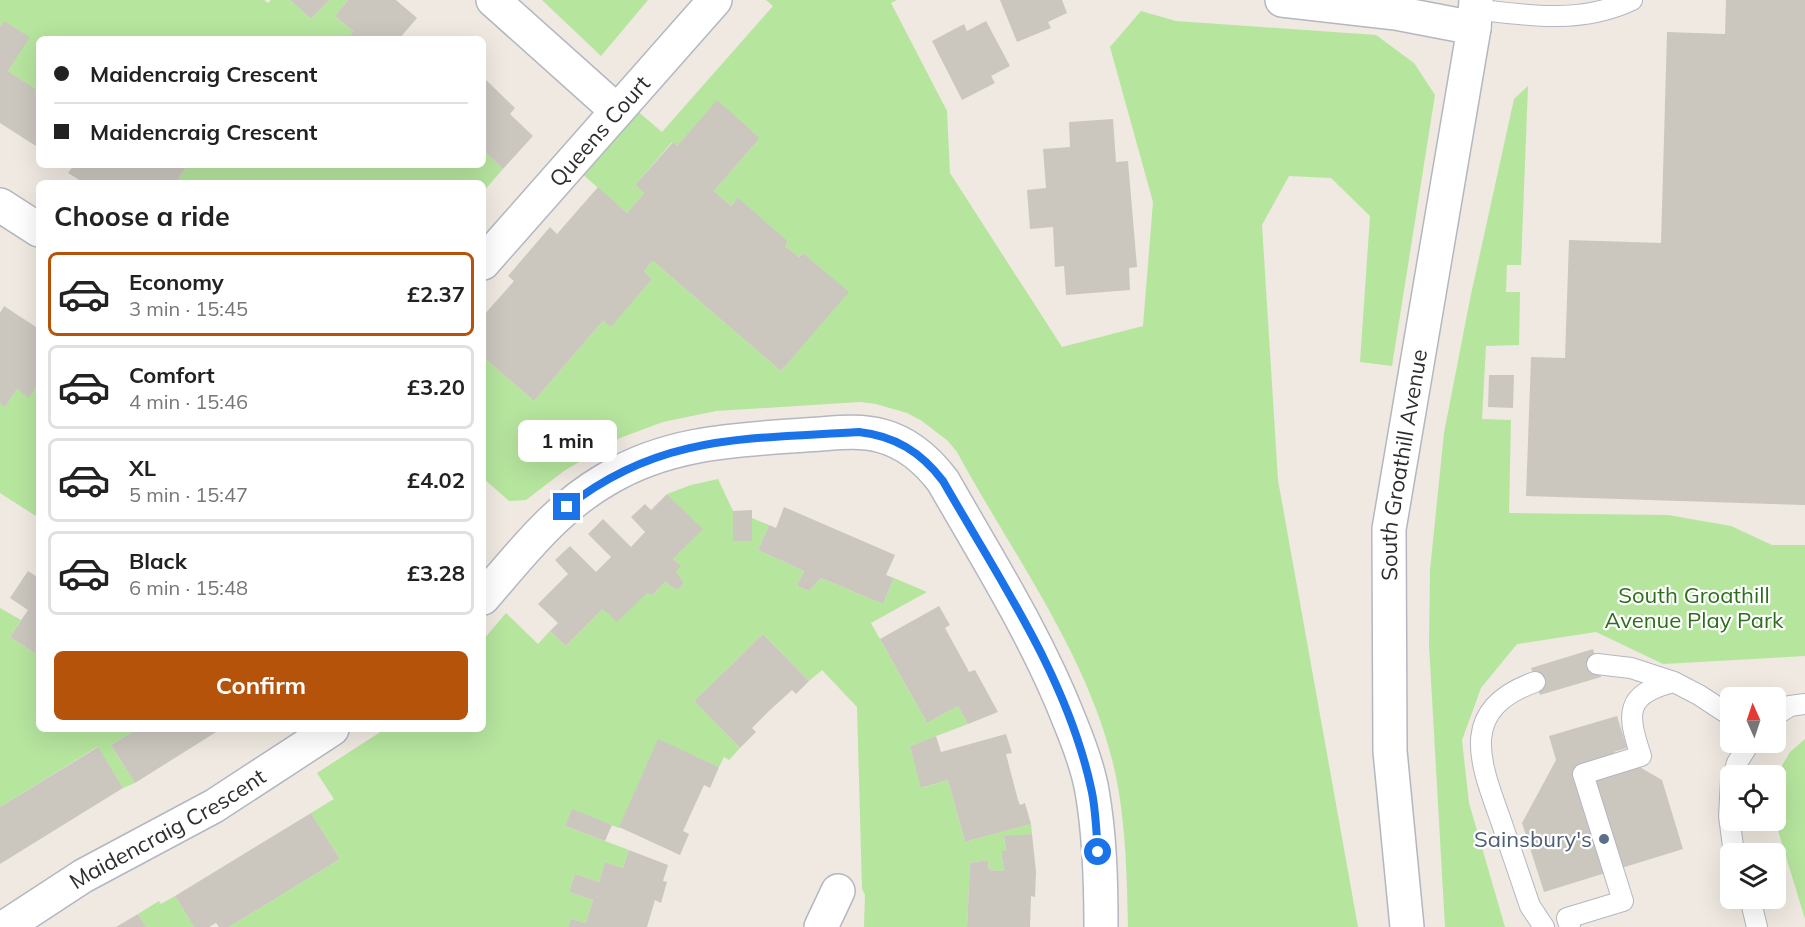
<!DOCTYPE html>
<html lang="en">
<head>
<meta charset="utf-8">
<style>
	:root { --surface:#fff; --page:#f6f6f6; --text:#222; --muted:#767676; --line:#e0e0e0; --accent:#b45309 }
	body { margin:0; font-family:Mulish,sans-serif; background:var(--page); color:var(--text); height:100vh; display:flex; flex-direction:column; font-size:22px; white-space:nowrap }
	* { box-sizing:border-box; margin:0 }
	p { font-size:20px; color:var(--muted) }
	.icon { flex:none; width:33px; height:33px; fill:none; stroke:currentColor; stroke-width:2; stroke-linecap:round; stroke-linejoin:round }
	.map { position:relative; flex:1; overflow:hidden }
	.details { position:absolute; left:36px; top:180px; width:450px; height:552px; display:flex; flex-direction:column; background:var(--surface); border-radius:9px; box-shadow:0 6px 24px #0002 }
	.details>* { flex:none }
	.hud { position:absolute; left:36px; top:36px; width:450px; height:132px; border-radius:9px; box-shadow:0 6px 24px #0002; display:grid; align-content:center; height:132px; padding:0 18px; background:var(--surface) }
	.needle { width:39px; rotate:357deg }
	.tools { position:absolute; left:1720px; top:687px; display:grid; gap:12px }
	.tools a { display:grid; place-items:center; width:66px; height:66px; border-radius:9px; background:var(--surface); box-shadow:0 6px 24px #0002; font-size:30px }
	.end { position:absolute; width:27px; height:27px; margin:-14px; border:8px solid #1a73e8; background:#fff; box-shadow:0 0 0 3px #fff }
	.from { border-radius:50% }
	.bubble { position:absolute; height:42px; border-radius:9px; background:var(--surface); box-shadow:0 6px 24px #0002; font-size:20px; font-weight:700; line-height:42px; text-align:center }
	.hud b { display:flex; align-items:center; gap:21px; height:57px; font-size:22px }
	.hud b+b { border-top:2px solid var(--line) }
	.hud i { width:15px; height:15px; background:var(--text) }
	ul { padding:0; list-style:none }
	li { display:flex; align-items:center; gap:18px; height:84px; margin:0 12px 9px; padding:0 6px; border:3px solid var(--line); border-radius:9px }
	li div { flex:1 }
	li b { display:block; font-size:22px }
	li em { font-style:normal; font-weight:700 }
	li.on { border-color:var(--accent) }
	li>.icon { width:54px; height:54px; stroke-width:1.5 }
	h2 { padding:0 18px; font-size:27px; line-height:72px }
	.cta { display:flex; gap:12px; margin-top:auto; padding:12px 18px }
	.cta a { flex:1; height:69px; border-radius:9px; background:var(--accent); color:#fff; font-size:24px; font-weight:700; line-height:69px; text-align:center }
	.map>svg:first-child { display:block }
	.green { fill:#b6e59e }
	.building { fill:#cbc7bf }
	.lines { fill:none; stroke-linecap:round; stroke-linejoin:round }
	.lane-casing { stroke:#b4b7c1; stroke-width:22 }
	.street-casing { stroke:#b4b7c1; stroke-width:36 }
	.secondary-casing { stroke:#b4b7c1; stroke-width:36 }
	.lane { stroke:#fff; stroke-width:20 }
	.street { stroke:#fff; stroke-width:33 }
	.secondary { stroke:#fff; stroke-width:33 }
	.route { stroke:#1a73e8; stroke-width:8 }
	.service-dot { fill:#5c6f8a; stroke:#fff; stroke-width:2 }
	.labels { text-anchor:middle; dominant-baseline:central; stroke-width:4.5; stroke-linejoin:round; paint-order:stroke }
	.street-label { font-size:22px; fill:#2e2e2e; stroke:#fff }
	.park-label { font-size:22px; fill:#2c6e1b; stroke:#fff }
	.service-label { font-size:22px; fill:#4e5e75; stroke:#fff; text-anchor:end }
</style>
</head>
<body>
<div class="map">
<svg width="1805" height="927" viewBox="0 0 1805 927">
	<rect width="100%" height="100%" fill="#efe9e1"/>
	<!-- green -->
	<path class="green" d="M0 0H264L268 3 271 0H290L311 19 329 0H348L335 16 353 31 349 37 351 39H39V84L36 89 8 71 29 37 4 21 0 26Z
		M542 0H648L601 56Z
		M766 0H897L891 3 947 111 950 173 1062 347 1143 326 1153 202 1110 47 1141 11 1176 21 1376 35 1414 63 1435 95 1392 366 1360 362 1370 216 1331 178 1289 176 1262 225 1278 480 1358 927H1128C1127 880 1126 833 1118 787 1097 667 1014 557 957 452L948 441 922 421 907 413 876 404 860 402 716 411 663 422 620 438 564 471 526 500 509 501 483 478V357L534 401 603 321 611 326 652 279 644 271 653 261 781 371 848 292 803 253 799 257 785 246 788 241 738 199 731 206 714 191 760 138 717 101 677 146 672 142 635 185 644 193 627 213 581 173 635 109 662 132 773 6Z
		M1528 86 1521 265H1507L1506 292H1520L1519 345 1486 346 1482 419 1511 420 1509 513 1668 515 1731 526 1772 545H1805V656L1663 664 1596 632 1517 644 1481 688 1462 740 1469 803 1505 927H1445L1429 645 1430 570 1444 433 1470 299 1514 99Z
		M483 150 503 169 483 192V183H176L187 165H483Z
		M39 382V518L0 493V404L5 407 17 389 29 397Z
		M718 479 733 511V541L752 518 769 525 758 550 804 571 797 586 809 591 821 578 883 604 894 578 927 592 871 623 927 723 958 706 968 724 910 746 922 788 948 780 965 842 1031 824 1032 834 1004 837 1006 851 1001 852 1004 871 989 870 988 860 970 863 967 927H864L865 895 862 889 857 707 822 670 809 681 763 634 694 701 740 748 729 760 724 757 719 767 658 740 619 828 572 810 565 826 629 850 623 868 605 862 599 882 575 874 569 892 593 900 586 923 571 919 568 927H229L340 859 311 813 334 799 317 773 385 729H483V640L506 613 538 644 550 631 566 646 603 609 647 593 651 596 665 582 677 590 684 583 676 571 680 566 673 559 702 529 667 494 691 485Z
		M0 608 21 620 10 637 39 656V729H137L111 745 135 783 123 788 97 747 0 807Z
		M1805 739V919L1775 821 1777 774 1790 752Z
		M175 896 194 927H146L138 914 159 901 161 904Z"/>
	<!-- building -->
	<path class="building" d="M290 0H329L311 19Z
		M348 0H396L417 18 399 39H351L349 37 353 31 335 16Z
		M1000 0H1062L1067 13 1048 22 1051 28 1017 42Z
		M1726 0H1805V505L1526 496 1531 357 1565 358 1569 240 1661 243 1667 32 1725 34Z
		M4 21 30 37 8 71 36 89 39 84V148L0 123V26Z
		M986 21 1010 66 991 76 995 83 962 100 932 41 964 24 967 31Z
		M483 77 515 108 510 114 533 136 503 169 483 150Z
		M717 100 760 138 714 191 731 206 738 198 788 241 785 246 799 257 803 253 849 292 781 371 653 261 644 271 652 279 611 327 603 321 534 401 483 357V316L514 281 508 276 550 227 557 234 598 187 627 213 644 193 635 185 673 142 677 146Z
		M1113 119 1116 162 1128 161 1137 267 1129 268 1130 290 1066 295 1064 266 1055 267 1053 227 1030 229 1027 190 1046 188 1043 149 1070 147 1069 122Z
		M74 165H187L176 183H84L68 173Z
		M4 306 39 329V382L29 398 17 389 5 407 0 404V313Z
		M1489 375H1514L1513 408 1488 407Z
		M667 494 703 529 673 559 681 566 676 571 684 583 677 590 665 582 651 596 647 593 617 622 603 609 566 646 550 631 558 623 538 604 568 574 555 560 570 546 596 572 611 557 588 534 603 519 631 547 645 532 631 517 645 504 651 510Z
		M784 507 895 555 886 575 894 578 883 604 821 578 809 591 797 586 804 571 758 550 769 525 776 528Z
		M752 510V541H733V511Z
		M28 571 39 578V656L10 637 28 610 10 598Z
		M939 606 950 625 945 628 967 668 969 672 975 670 998 712 968 724 958 706 927 723 880 639Z
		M763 634 809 681 796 694 792 690 769 711 752 728 756 732 740 748 694 701Z
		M1593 649 1601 677 1540 695 1531 668Z
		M1617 716 1627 748 1614 752 1662 780 1683 849 1544 892 1522 823 1556 760 1549 736Z
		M137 729H221L135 783 111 745Z
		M1006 734 1012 753 1006 754 1018 800 1020 805 1025 803 1031 824 965 842 948 780 921 788 910 746 936 736 941 752Z
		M658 739 719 767 710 788 704 785 683 831 689 834 680 855 619 827Z
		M98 747 123 788 0 864V807Z
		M572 809 612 825 605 841 565 826Z
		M311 813 340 859 229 927H219L216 923 209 927H194L175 896Z
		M1032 834 1036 872 1035 897 1031 896 1030 927H967L970 863 988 860 989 870 1004 871 1001 851H1006L1004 836Z
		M629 850 668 865 663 881 667 882 661 903 655 900 647 927H568L571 919 586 923 593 900 569 892 575 874 599 882 605 862 623 868Z
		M138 914 146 927H116L121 924Z"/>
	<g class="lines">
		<!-- lane casing -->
		<g class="lane-casing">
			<path id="lane" d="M1475 9C1528 16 1582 24 1632 0
				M1597 664 1631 668 1674 682
				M1535 682C1459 709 1479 760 1500 818 1510 848 1520 877 1530 906L1544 927
				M1776 715 1790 706 1805 704
				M1733 776 1737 763 1750 742
				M1731 780 1729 816 1734 854
				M1750 898 1757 927
				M1570 927 1567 918 1623 901 1583 774 1641 756C1627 714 1624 694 1674 682L1699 695 1731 716"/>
		</g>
		<!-- street casing -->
		<g class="street-casing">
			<g id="street">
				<path d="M493 0 617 111"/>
				<path d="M1282 0 1396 13 1474 28"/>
				<path d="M0 205 39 230"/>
				<path id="s1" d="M483 263 715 0"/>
				<path d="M483 598C521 554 556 508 607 479 669 442 735 440 805 435 830 434 857 429 882 436 908 443 927 460 943 481 988 560 1037 637 1070 722 1079 744 1088 767 1092 791 1100 836 1101 882 1101 927"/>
				<path id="s2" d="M5 927 83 876 214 806 332 729"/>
				<path d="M821 927 838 891"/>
			</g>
		</g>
		<!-- secondary casing -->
		<g class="secondary-casing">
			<g id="secondary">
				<path id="s3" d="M1407 927 1390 751 1389 529 1474 28 1476 0"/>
			</g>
		</g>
		<!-- lane -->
		<use href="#lane" class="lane"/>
		<!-- street -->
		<use href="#street" class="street"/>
		<!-- secondary -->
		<use href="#secondary" class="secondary"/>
	</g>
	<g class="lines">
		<!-- route -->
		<path class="route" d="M567 507C659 434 747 439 859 432 895 436 921 452 943 481 999 579 1067 677 1091 788 1096 809 1096 831 1098 852"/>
	</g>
	<!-- markers -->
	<circle class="service-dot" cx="1604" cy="839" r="6"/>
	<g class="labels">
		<!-- street labels -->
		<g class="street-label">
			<text stroke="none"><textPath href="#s1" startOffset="176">Queens Court</textPath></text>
			<text stroke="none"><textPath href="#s3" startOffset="464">South Groathill Avenue</textPath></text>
			<text stroke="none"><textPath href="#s2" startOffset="190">Maidencraig Crescent</textPath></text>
		</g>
		<!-- park labels -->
		<g class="park-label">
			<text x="1694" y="595">South Groathill<tspan x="1694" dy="25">Avenue Play Park</tspan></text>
		</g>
		<!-- service labels -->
		<g class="service-label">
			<text x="1592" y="839">Sainsbury's</text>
		</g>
	</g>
</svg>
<div class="tools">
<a><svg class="needle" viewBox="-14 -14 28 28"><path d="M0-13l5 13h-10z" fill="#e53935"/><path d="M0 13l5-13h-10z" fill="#767676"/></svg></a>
<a><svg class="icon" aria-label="locate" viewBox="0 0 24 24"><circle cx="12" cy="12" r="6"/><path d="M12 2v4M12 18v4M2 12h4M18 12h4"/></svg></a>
<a><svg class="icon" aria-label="layers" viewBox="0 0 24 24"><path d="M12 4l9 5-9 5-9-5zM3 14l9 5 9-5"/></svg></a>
</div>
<i class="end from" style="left:1098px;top:852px"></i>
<i class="end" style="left:567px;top:507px"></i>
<div class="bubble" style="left:518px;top:420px;width:99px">1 min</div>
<div class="hud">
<b><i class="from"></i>Maidencraig Crescent</b>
<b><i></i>Maidencraig Crescent</b>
</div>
<section class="details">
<h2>Choose a ride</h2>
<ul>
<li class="on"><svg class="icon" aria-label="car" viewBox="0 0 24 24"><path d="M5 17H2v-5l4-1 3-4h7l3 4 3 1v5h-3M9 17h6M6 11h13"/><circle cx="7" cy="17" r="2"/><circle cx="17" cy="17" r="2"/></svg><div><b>Economy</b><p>3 min · 15:45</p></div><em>£2.37</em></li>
<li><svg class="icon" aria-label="car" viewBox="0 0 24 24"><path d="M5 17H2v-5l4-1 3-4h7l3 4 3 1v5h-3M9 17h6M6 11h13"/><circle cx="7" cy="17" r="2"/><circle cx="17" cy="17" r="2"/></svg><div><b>Comfort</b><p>4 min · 15:46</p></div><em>£3.20</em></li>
<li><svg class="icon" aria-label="car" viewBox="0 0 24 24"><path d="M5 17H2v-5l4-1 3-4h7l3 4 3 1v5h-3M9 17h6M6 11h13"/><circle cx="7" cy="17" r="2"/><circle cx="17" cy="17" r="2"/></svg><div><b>XL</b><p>5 min · 15:47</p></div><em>£4.02</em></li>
<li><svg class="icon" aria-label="car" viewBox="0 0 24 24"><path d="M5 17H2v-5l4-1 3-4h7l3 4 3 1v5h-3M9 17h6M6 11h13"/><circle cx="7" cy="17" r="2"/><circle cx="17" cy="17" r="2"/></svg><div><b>Black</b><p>6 min · 15:48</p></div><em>£3.28</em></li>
</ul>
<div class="cta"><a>Confirm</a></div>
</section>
</div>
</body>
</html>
